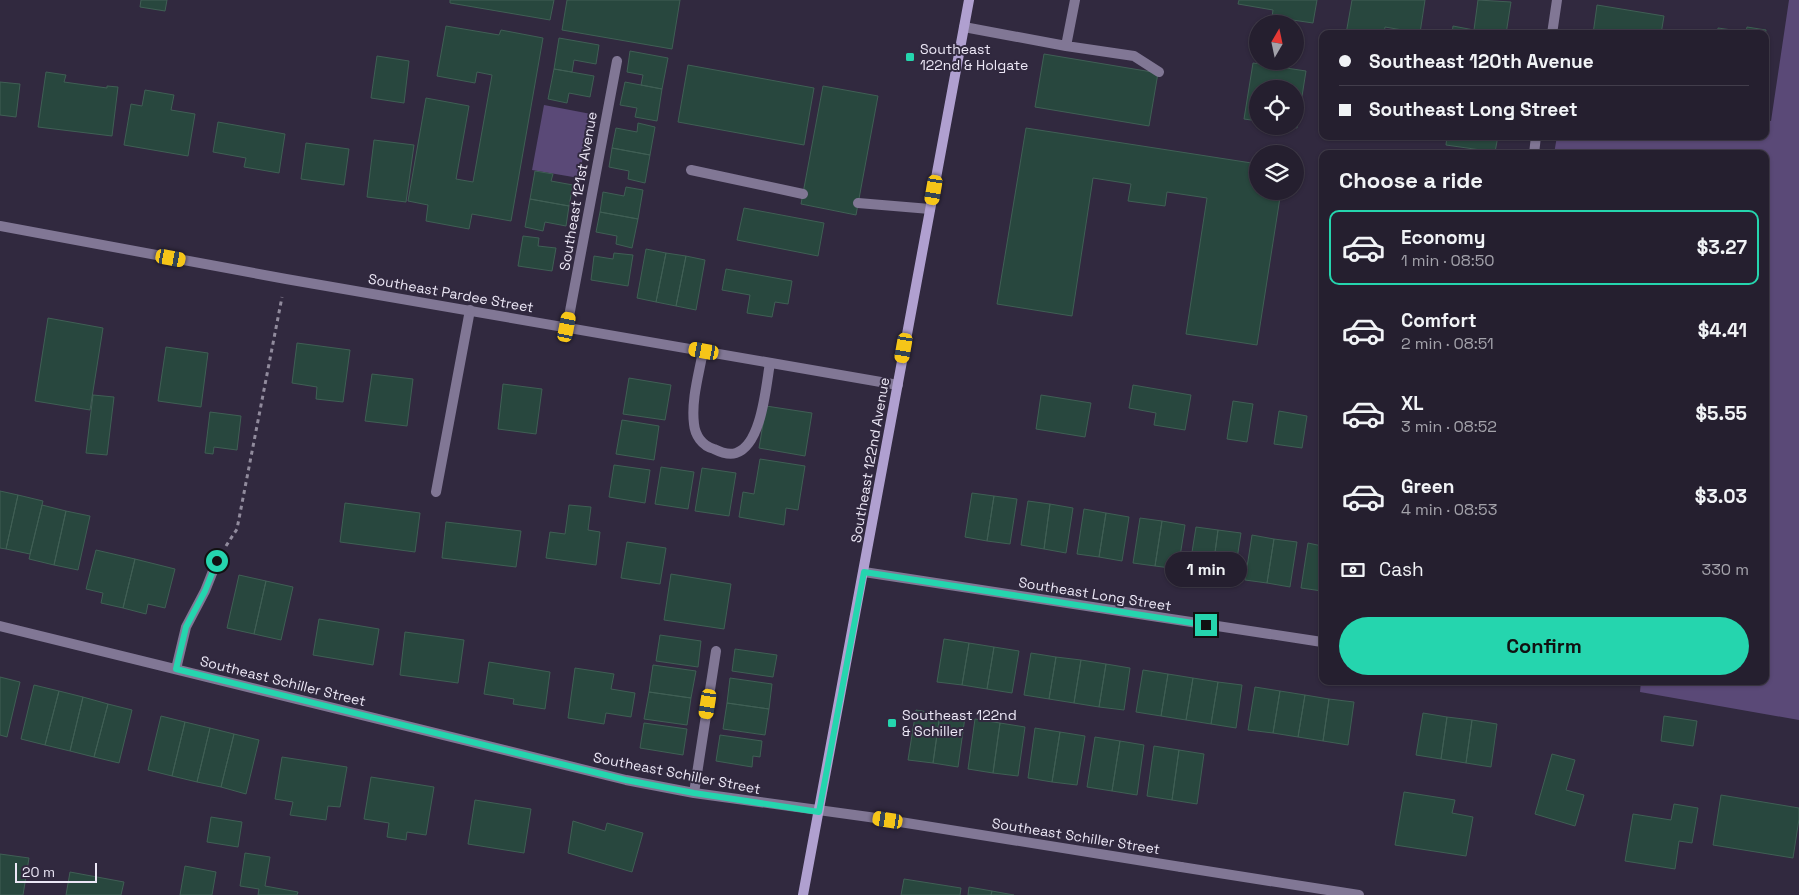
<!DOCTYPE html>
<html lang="en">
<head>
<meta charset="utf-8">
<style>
	:root { --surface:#251f2f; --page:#312c3b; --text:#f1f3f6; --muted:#a3a2aa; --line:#423d4b; --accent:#25d5ae }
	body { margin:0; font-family:"Space Grotesk",sans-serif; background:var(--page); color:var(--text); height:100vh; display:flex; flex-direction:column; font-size:19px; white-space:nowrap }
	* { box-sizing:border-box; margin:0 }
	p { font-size:16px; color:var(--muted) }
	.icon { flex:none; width:28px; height:28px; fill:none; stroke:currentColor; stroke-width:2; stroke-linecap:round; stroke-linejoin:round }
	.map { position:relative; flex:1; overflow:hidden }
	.panel { position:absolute; left:1319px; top:150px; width:450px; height:535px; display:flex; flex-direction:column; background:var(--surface); border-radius:10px; box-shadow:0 1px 4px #0004,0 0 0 1px var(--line) }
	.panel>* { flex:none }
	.guide { position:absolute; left:1319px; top:30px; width:450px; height:110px; border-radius:10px; box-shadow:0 1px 4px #0004,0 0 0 1px var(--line); display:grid; align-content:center; height:110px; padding:0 20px; background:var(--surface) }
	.needle { width:32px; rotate:9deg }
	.fabs { position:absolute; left:1249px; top:15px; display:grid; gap:10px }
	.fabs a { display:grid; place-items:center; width:55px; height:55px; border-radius:50%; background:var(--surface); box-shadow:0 1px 4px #0004,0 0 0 1px var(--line); font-size:25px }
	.scale { position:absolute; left:15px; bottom:12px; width:82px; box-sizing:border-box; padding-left:5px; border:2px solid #ece7f6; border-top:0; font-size:14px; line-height:18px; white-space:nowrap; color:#ece7f6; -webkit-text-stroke:4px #31293f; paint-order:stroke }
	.end { position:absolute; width:22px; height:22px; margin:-11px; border:6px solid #25d5ae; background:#111; box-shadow:0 0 0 2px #111 }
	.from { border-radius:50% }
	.bubble { position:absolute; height:35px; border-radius:18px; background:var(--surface); box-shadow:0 1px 4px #0004,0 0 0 1px var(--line); font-size:16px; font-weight:800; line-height:35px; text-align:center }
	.car { position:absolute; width:15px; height:30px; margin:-15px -8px; border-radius:6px; box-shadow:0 0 4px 1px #0007; background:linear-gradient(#f5c518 24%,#345 0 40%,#f5c518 0 76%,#345 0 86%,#f5c518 0) }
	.guide b { display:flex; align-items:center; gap:18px; height:48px; font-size:19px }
	.guide b+b { border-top:1px solid var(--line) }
	.guide i { width:12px; height:12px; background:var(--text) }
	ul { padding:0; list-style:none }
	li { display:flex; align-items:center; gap:15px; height:75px; margin:0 10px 8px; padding:0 10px; border:2px solid transparent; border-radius:10px }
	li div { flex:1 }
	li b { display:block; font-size:19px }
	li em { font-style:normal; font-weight:800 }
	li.active { border-color:var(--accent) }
	li>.icon { width:45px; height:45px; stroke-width:1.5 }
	h2 { padding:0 20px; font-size:22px; line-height:60px }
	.pay { display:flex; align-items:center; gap:12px; height:55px; padding:0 20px; font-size:19px }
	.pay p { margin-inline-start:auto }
	.cta { display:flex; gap:10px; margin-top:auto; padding:10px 20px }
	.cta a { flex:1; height:58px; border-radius:30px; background:var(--accent); color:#111; font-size:20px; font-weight:800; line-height:58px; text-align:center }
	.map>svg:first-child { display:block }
	.green { fill:#5a4977 }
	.building { fill:#28473e; stroke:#405f55 }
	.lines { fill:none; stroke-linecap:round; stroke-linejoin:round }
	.path { stroke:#918b9d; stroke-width:3; stroke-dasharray:4 4; stroke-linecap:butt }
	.service { stroke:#817795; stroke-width:10 }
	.minor { stroke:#817795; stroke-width:10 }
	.secondary { stroke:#b0a0d0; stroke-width:10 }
	.route { stroke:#25d5ae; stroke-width:6 }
	.poi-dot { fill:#25d5ae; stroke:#31293f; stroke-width:2 }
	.labels { text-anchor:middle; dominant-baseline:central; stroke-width:4; stroke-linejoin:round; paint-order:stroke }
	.poi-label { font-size:14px; fill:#ece7f6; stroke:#31293f; text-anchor:start }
	.street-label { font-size:14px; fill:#ece7f6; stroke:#31293f }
</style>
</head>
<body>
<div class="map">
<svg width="1799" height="895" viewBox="0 0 1799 895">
	<rect width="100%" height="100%" fill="#31293f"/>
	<!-- green -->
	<path class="green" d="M1789 0H1799V720L1640 692 1641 681H1765V154H1554L1557 136H1765V120L1771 121Z
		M544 105 591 114 579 178 532 170Z"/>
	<!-- building -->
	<path class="building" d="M141 0H167L165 11 140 7Z
		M450 0H554L550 20 450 3Z
		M567 0H680L672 49 562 30Z
		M1239 0H1317L1313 23 1272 17 1273 10 1238 4Z
		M1352 0H1425L1420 33 1385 27 1384 34H1346Z
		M1478 0 1511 2 1506 34H1452L1453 26 1474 30Z
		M1597 5 1664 16 1661 34H1593Z
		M446 26 499 35 501 30 543 38 511 221 472 214 469 229 426 221 428 205 408 201 426 98 469 106 456 179 473 182 492 75 477 72 475 83 437 76Z
		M1747 27 1766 30 1765 36V34H1717L1718 28 1746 32Z
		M559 38 599 45 596 64 574 60 572 72 554 69Z
		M630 51 668 58 662 89 641 85 643 75 627 72Z
		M1044 54 1158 73 1149 126 1035 107Z
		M377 56 409 61 404 103 371 98Z
		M1253 63 1306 71 1297 128 1289 126H1295V89H1258V121L1244 119Z
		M688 65 814 88 804 145 678 122Z
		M554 69 594 76 590 97 569 93 567 103 548 99Z
		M46 72 66 75 64 82 107 88V86L118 87 112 136 38 127Z
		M0 82 20 84 16 117 0 115Z
		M625 82 662 89 657 121 635 117 637 108 620 105Z
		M823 86 878 96 856 215 801 204Z
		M145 90 174 95 171 110 195 114 188 156 124 145 131 104 142 106Z
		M218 122 285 134 279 173 244 167 246 158 213 152Z
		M638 123 655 127 650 155 612 148 616 128 637 132Z
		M1026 128 1258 164V191H1281L1257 345 1186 334 1207 198 1167 192 1165 206 1128 201 1131 184 1093 178 1072 316 997 304Z
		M1447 136H1498L1495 152 1446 145Z
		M374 140 414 145 406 202 367 197Z
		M306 143 349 149 344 185 301 179Z
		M612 148 650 155 645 183 628 179 629 171 609 167Z
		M535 171 553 174 551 181 573 185 569 206 530 199Z
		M626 187 643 190 638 219 600 212 603 192 624 196Z
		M530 199 569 206 566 226 545 222 543 231 525 227Z
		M744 208 824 223 818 256 737 240Z
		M600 212 638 219 632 248 616 244 617 236 596 232Z
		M523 236 539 238 538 246 556 248 552 271 518 266Z
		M646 249 666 253 656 302 637 298Z
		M614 253 633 255 628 286 591 280 594 256 613 259Z
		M666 253 686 256 676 306 656 302Z
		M686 256 705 260 696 310 676 306Z
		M726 269 792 281 788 304 775 302 772 317 747 313 750 295 722 290Z
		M48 318 103 328 90 410 35 401Z
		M297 343 350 350 343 402 316 399 317 387 292 383Z
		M166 347 208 353 201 407 158 401Z
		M372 374 413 379 407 426 365 421Z
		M629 378 671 385 665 420 623 414Z
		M503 384 542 389 536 434 498 429Z
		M1133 385 1191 395 1185 430 1154 425 1156 413 1129 408Z
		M93 395 114 397 107 455 86 453Z
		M1041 395 1091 403 1085 437 1036 429Z
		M1233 401 1253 404 1247 442 1227 439Z
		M766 406 812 413 805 456 759 448Z
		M1279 411 1307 416 1302 448 1274 444Z
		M210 412 241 416 237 450 214 447 213 454 205 453Z
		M622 420 659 426 654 460 616 454Z
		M760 459 805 466 798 510 786 508 784 525 739 517 743 492 754 494Z
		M614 465 650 470 645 503 609 497Z
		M661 467 694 472 688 509 655 504Z
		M702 468 736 473 729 516 695 511Z
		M0 491 18 495 6 549 0 548Z
		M972 493 994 496 987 541 965 537Z
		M18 495 43 501 30 554 6 549Z
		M994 496 1017 499 1010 544 987 541Z
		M1028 501 1050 504 1044 549 1021 545Z
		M345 503 420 513 415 552 340 542Z
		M1050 504 1073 508 1066 553 1044 549Z
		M42 505 66 511 54 565 29 559Z
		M569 505 591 507 588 530 600 532 596 565 546 558 550 532 565 534Z
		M1084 509 1106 513 1099 557 1077 554Z
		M66 511 90 516 78 570 54 565Z
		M1106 513 1129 517 1122 561 1099 557Z
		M1140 518 1162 521 1155 566 1133 563Z
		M1162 521 1185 525 1178 569 1155 566Z
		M446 522 521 531 516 567 442 558Z
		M1196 527 1218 530 1212 575 1189 571Z
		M1218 530 1241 533 1234 578 1212 575Z
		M1252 535 1274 539 1267 583 1245 580Z
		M1274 539 1297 542 1290 587 1267 583Z
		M627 542 666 548 660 584 621 578Z
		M1308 543 1322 546V591L1301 588Z
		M96 550 135 559 123 608 101 603 103 593 86 589Z
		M135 559 175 569 165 608 148 604 146 614 123 608Z
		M671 574 731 584 724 629 664 620Z
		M239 575 266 581 254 634 227 628Z
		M266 581 293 587 281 640 254 634Z
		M319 619 379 629 373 665 313 655Z
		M405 632 464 640 458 683 400 675Z
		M660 635 701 641 698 667 656 661Z
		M944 639 969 643 962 685 937 682Z
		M969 643 994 647 987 689 962 685Z
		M994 647 1019 651 1012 693 987 689Z
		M735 649 777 655 773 677 732 671Z
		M1031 653 1056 657 1049 699 1024 695Z
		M1056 657 1081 660 1074 703 1049 699Z
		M1081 660 1106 664 1099 707 1074 703Z
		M489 662 550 672 545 709 513 704 514 699 484 694Z
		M1106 664 1130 668 1124 710 1099 707Z
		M653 665 696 671 691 698 649 692Z
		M575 668 614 674 611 689 635 693 631 717 606 713 604 724 568 718Z
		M1143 670 1168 674 1161 716 1136 712Z
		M1168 674 1193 678 1186 720 1161 716Z
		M0 677 20 682 7 737 0 735Z
		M730 678 772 684 769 709 727 703Z
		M1193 678 1218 682 1211 724 1186 720Z
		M1218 682 1242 685 1236 728 1211 724Z
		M34 685 59 691 45 745 21 739Z
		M1255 687 1280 691 1273 733 1248 730Z
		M59 691 83 697 70 751 45 745Z
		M1280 691 1305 695 1298 737 1273 733Z
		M649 692 691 698 687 725 644 719Z
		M1305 695 1329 699 1323 741 1298 737Z
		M83 697 108 704 94 757 70 751Z
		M1329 699 1354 702 1348 745 1323 741Z
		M727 703 769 709 765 735 723 729Z
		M108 704 132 710 119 763 94 757Z
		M916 710 940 714 933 763 908 760Z
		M1423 713 1447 717 1441 759 1416 755Z
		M940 714 965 717 958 767 933 763Z
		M161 716 185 722 172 776 148 770Z
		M1664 716 1697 721 1693 746 1661 741Z
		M1447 717 1472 720 1466 763 1441 759Z
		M975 719 1000 723 993 773 968 769Z
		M1472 720 1497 724 1491 767 1466 763Z
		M185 722 210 728 197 782 172 776Z
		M644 723 687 729 683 755 640 748Z
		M1000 723 1025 727 1018 776 993 773Z
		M210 728 234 734 221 787 197 782Z
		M1035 728 1060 732 1052 782 1028 778Z
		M1060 732 1085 736 1077 785 1052 782Z
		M234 734 259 740 246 794 221 787Z
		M720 735 762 741 760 757 753 756 752 767 716 761Z
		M1095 737 1120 741 1112 791 1087 787Z
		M1120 741 1144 745 1137 795 1112 791Z
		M1154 746 1179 750 1172 800 1147 796Z
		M1179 750 1204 754 1197 804 1172 800Z
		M1552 754 1575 760 1566 790 1584 795 1575 826 1535 814Z
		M282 757 347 767 340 807 328 806 326 820 290 815 293 802 275 799Z
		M371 777 434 787 426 835 407 832 406 840 387 837 389 823 364 819Z
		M1404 792 1455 800 1452 813 1473 817 1466 856 1395 845Z
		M1721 795 1799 808V819L1793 858 1713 845Z
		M475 800 531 809 524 853 468 844Z
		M1674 804 1698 808 1692 843 1679 841 1675 869 1625 861 1633 814 1671 820Z
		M211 817 242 822 238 847 207 842Z
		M573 821 605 831 607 823 643 833 632 872 568 853Z
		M245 853 270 857 265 886 298 892 297 895H258L259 889 240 886Z
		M0 854 29 858 23 895H0Z
		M185 866 216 872 212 895H180Z
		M70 872 124 882 121 895H66Z
		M904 879 961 888 960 895H901Z
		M969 887 992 891 991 895H968Z
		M992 891 1014 895H991Z"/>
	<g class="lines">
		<!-- path -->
		<path class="path" d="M226 546 237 529 282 297"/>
		<!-- service -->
		<path class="service" d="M964 27 1066 46 1134 56 1159 72
			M1552 34 1557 0
			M1066 46 1075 0
			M1534 154 1536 136
			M691 170 803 194
			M858 203 930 209
			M567 327 617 61
			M703 351C699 374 691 400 694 424 695 435 702 446 714 449 720 452 729 455 736 453 762 445 766 385 770 363
			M436 492 470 310
			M1181 867 1359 895"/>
		<!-- minor -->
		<path class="minor" d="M0 226 286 279 898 385
			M864 572 1322 642
			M0 626 626 780 694 793 869 817 1181 867
			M176 669 186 627 205 591 217 561
			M694 793 716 651"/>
		<!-- secondary -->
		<path class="secondary" d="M803 895 969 0"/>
	</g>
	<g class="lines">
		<!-- route -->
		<path class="route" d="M217 561 205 591 186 627 176 669 626 780 694 793 819 812 864 572 1206 625"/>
	</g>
	<!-- markers -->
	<g class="poi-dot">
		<rect x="905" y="52" width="10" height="10" rx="2.5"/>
		<rect x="887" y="718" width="10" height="10" rx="2.5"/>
	</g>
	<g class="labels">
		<!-- poi labels -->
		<g class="poi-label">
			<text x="920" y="49">Southeast<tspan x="920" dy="16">122nd &amp; Holgate</tspan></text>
			<text x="902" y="715">Southeast 122nd<tspan x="902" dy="16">&amp; Schiller</tspan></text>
		</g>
		<!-- street labels -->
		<g class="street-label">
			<text transform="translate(578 191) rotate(-80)">Southeast 121st Avenue</text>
			<text transform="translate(451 293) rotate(10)">Southeast Pardee Street</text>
			<text transform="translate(870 460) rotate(-80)">Southeast 122nd Avenue</text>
			<text transform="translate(1095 594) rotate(9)">Southeast Long Street</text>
			<text transform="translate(283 681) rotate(14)">Southeast Schiller Street</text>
			<text transform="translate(677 773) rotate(11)">Southeast Schiller Street</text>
			<text transform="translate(1076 836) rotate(9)">Southeast Schiller Street</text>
		</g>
	</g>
</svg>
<div class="fabs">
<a><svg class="needle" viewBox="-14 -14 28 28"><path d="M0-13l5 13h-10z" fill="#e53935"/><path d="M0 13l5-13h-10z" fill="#a3a2aa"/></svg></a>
<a><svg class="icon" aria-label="locate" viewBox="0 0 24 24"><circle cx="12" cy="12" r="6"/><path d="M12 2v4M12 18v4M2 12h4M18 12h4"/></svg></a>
<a><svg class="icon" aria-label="layers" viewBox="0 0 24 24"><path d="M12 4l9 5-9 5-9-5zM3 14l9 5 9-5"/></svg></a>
</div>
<div class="scale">20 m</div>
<i class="end from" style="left:217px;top:561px"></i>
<i class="end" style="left:1206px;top:625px"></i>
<div class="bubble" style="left:1165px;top:552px;width:82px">1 min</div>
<i class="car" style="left:934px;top:190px;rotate:190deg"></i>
<i class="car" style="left:171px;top:258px;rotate:100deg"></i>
<i class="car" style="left:567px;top:327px;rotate:11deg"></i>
<i class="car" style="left:904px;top:348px;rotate:190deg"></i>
<i class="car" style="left:704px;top:351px;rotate:280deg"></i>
<i class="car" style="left:708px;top:704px;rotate:189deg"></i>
<i class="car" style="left:888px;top:820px;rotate:279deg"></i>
<div class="guide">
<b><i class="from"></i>Southeast 120th Avenue</b>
<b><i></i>Southeast Long Street</b>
</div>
<section class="panel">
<h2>Choose a ride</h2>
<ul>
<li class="active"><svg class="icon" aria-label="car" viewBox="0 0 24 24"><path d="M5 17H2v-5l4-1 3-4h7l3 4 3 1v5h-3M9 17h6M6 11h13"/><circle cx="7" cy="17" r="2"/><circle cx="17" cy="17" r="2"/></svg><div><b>Economy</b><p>1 min · 08:50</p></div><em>$3.27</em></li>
<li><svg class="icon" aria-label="car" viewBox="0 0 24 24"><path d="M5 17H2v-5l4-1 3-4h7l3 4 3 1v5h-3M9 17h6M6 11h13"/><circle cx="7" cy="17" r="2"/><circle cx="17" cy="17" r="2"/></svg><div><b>Comfort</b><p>2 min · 08:51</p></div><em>$4.41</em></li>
<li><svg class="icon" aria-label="car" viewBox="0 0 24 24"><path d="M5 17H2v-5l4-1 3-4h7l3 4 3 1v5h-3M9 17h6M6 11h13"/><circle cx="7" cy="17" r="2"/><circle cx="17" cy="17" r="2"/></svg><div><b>XL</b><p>3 min · 08:52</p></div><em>$5.55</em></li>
<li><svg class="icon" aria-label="car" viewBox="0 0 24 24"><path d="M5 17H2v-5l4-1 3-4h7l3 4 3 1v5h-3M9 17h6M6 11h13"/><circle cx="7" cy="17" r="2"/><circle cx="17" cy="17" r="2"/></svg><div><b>Green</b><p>4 min · 08:53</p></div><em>$3.03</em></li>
</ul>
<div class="pay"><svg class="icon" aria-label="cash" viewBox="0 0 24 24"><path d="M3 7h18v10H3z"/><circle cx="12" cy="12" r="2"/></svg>Cash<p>330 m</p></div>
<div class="cta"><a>Confirm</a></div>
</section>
</div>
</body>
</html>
